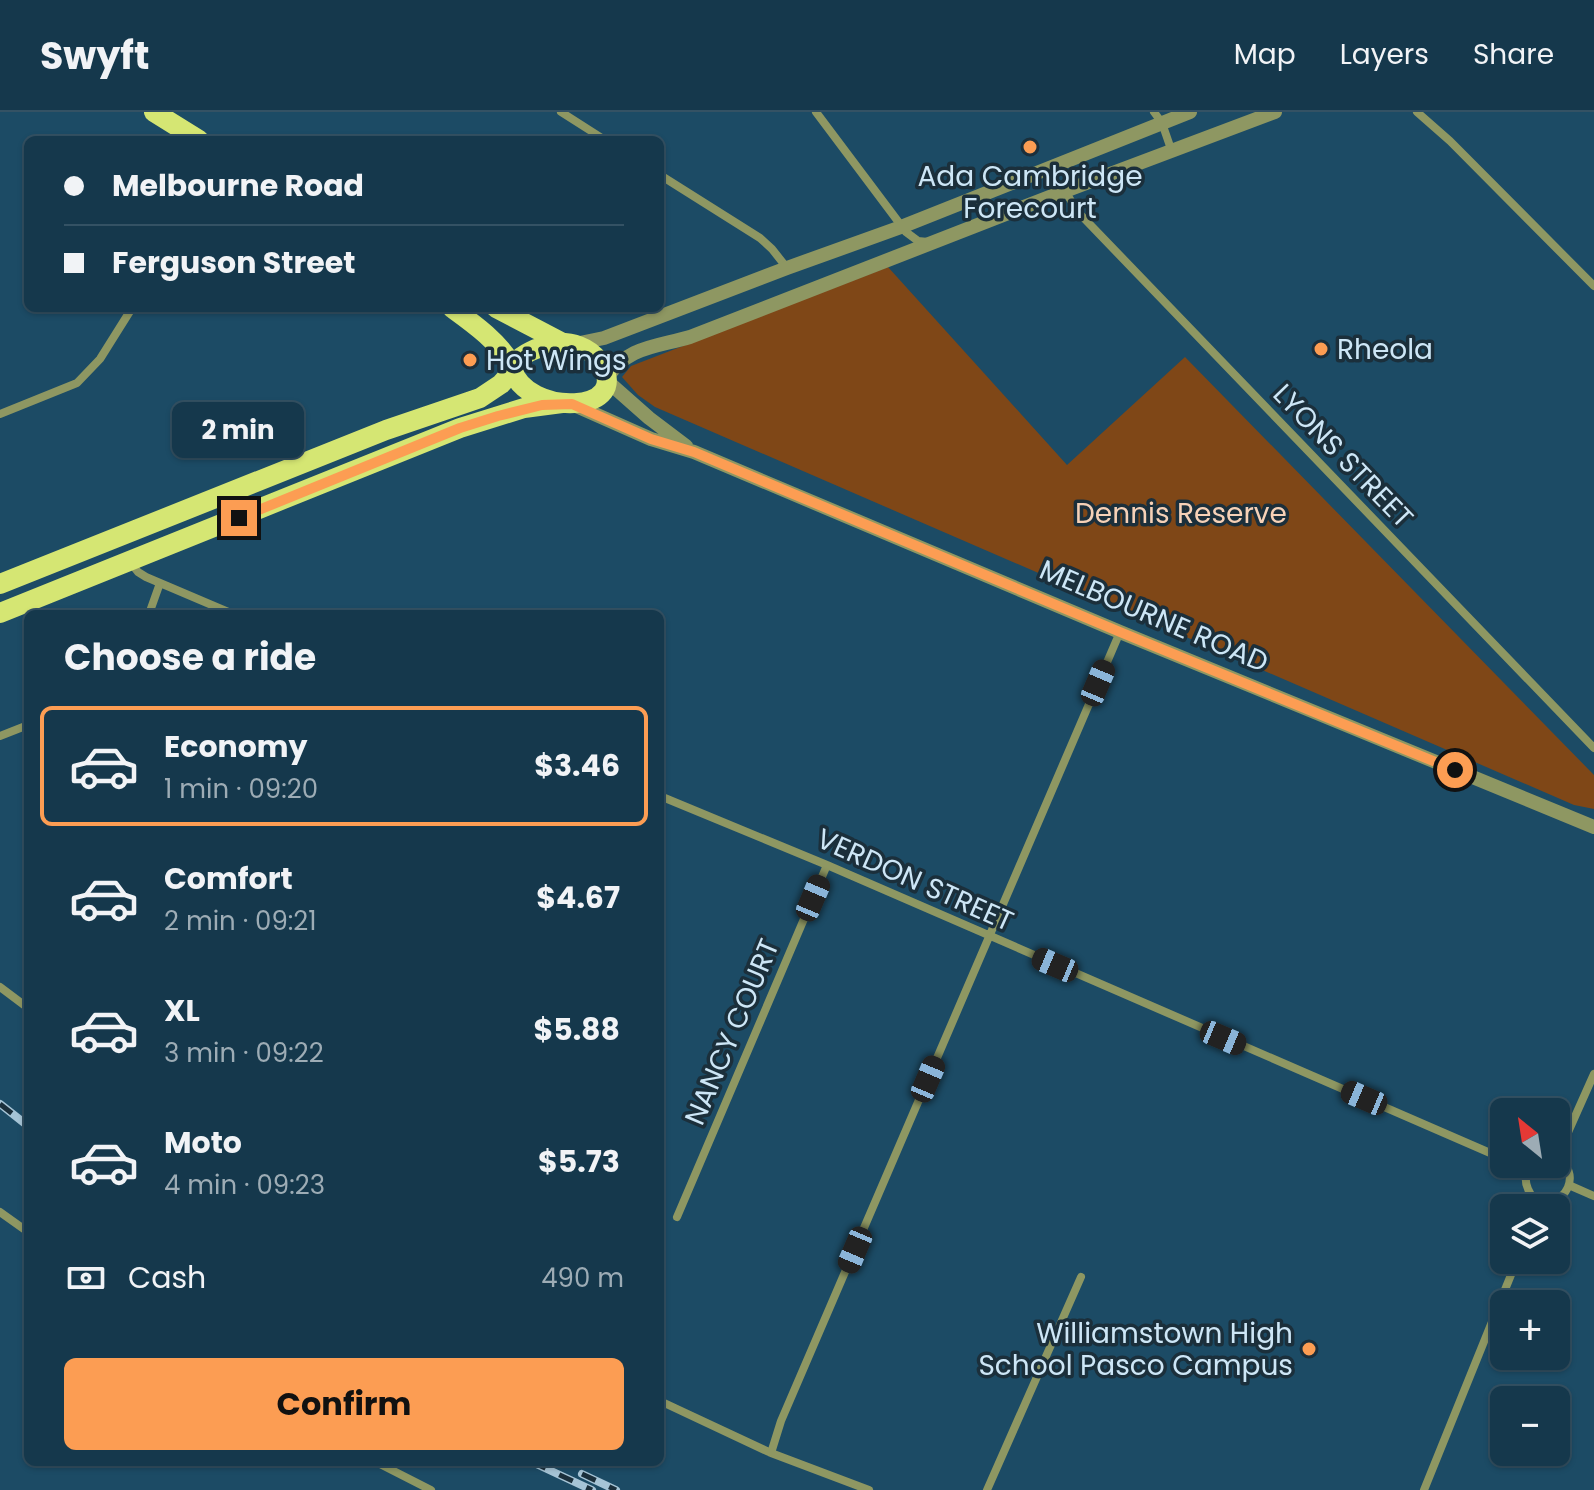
<!DOCTYPE html>
<html lang="en">
<head>
<meta charset="utf-8">
<style>
	:root { --surface:#15384c; --page:#1e3f53; --text:#f1f3f6; --muted:#9dacb5; --line:#345264; --accent:#fc9d53 }
	body { margin:0; font-family:Poppins,sans-serif; background:var(--page); color:var(--text); height:100vh; display:flex; flex-direction:column; font-size:30px; white-space:nowrap }
	* { box-sizing:border-box; margin:0 }
	p { font-size:26px; color:var(--muted) }
	.icon { flex:none; width:44px; height:44px; fill:none; stroke:currentColor; stroke-width:2; stroke-linecap:round; stroke-linejoin:round }
	.map { position:relative; flex:1; overflow:hidden }
	.drawer { position:absolute; left:24px; top:498px; width:640px; height:856px; display:flex; flex-direction:column; background:var(--surface); border-radius:12px; box-shadow:0 2px 6px #0004,0 0 0 2px var(--line) }
	.drawer>* { flex:none }
	.banner { position:absolute; left:24px; top:24px; width:640px; height:176px; border-radius:12px; box-shadow:0 2px 6px #0004,0 0 0 2px var(--line); display:grid; align-content:center; height:176px; padding:0 40px; background:var(--surface) }
	.needle { width:52px; rotate:330deg }
	.buttons { position:absolute; left:1490px; top:986px; display:grid; gap:16px }
	.buttons a { display:grid; place-items:center; width:80px; height:80px; border-radius:12px; background:var(--surface); box-shadow:0 2px 6px #0004,0 0 0 2px var(--line); font-size:40px }
	.end { position:absolute; width:36px; height:36px; margin:-18px; border:10px solid #fc9d53; background:#111; box-shadow:0 0 0 4px #111 }
	.from { border-radius:50% }
	.bubble { position:absolute; height:56px; border-radius:12px; background:var(--surface); box-shadow:0 2px 6px #0004,0 0 0 2px var(--line); font-size:26px; font-weight:700; line-height:56px; text-align:center }
	.car { position:absolute; width:24px; height:48px; margin:-24px -12px; border-radius:10px; box-shadow:0 0 6px 2px #0007; background:linear-gradient(#222 24%,#8ab4d8 0 40%,#222 0 76%,#8ab4d8 0 86%,#222 0) }
	.banner b { display:flex; align-items:center; gap:28px; height:76px; font-size:30px }
	.banner b+b { border-top:2px solid var(--line) }
	.banner i { width:20px; height:20px; background:var(--text) }
	ul { padding:0; list-style:none }
	li { display:flex; align-items:center; gap:24px; height:120px; margin:0 16px 12px; padding:0 24px; border:4px solid transparent; border-radius:12px }
	li div { flex:1 }
	li b { display:block; font-size:30px }
	li em { font-style:normal; font-weight:700 }
	li.current { border-color:var(--accent) }
	li>.icon { width:72px; height:72px; stroke-width:1.5 }
	h2 { padding:0 40px; font-size:36px; line-height:96px }
	.pay { display:flex; align-items:center; gap:20px; height:88px; padding:0 40px; font-size:30px }
	.pay p { margin-inline-start:auto }
	.action { display:flex; gap:16px; margin-top:auto; padding:16px 40px }
	.action a { flex:1; height:92px; border-radius:12px; background:var(--accent); color:#111; font-size:32px; font-weight:700; line-height:92px; text-align:center }
	header { display:flex; align-items:center; gap:48px; box-sizing:border-box; height:112px; padding:0 40px; background:var(--surface); border-bottom:2px solid var(--line) }
	header strong { font-size:38px }
	nav { display:flex; gap:44px; margin-inline-start:auto; font-size:28px }
	.map>svg:first-child { display:block }
	.green { fill:#7f4717 }
	.lines { fill:none; stroke-linecap:round; stroke-linejoin:round }
	.minor { stroke:#8e9762; stroke-width:8 }
	.tertiary { stroke:#8e9762; stroke-width:14 }
	.primary { stroke:#d5e673; stroke-width:20 }
	.rail-casing { stroke:#a6c4d6; stroke-width:8 }
	.rail { stroke:#1b2f3b; stroke-width:5; stroke-dasharray:15; stroke-linecap:butt }
	.route { stroke:#fc9d53; stroke-width:10 }
	.poi-dot { fill:#fc9d53; stroke:#1b2f3b; stroke-width:3 }
	.labels { text-anchor:middle; dominant-baseline:central; stroke-width:7; stroke-linejoin:round; paint-order:stroke }
	.poi-label { font-size:28px; fill:#cde6f6; stroke:#1b2f3b; text-anchor:start }
	.street-label { font-size:28px; fill:#cde6f6; stroke:#1b2f3b }
	.park-label { font-size:28px; fill:#f6d1b7; stroke:#1b2f3b }
</style>
</head>
<body>
<header>
<strong>Swyft</strong>
<nav><a>Map</a><a>Layers</a><a>Share</a></nav>
</header>
<div class="map">
<svg width="1594" height="1378" viewBox="0 0 1594 1378">
	<rect width="100%" height="100%" fill="#1c4b65"/>
	<!-- green -->
	<path class="green" d="M888 155 1067 353 1185 245 1594 663V697L1574 693 655 295 638 283 622 265 631 254Z"/>
	<g class="lines">
		<!-- minor -->
		<path class="minor" d="M561 0 605 28
			M816 0 906 120 918 129 928 130
			M1154 0 1162 11 1172 40
			M1417 0 1450 29 1594 174
			M660 63 760 126 772 137 787 156
			M1065 79 1078 100 1594 636
			M0 302 77 271 100 247 132 196
			M131 451 138 460 146 465 233 502
			M149 502 160 471
			M0 624 28 613
			M660 684 827 753 1504 1047
			M0 875 28 896
			M1557 1045 1594 962
			M1515 1052 1528 1057
			M1532 1052C1526 1059 1524 1068 1528 1077 1543 1114 1594 1069 1556 1045
			M1571 1074 1594 1084
			M0 1100 28 1120
			M677 1105 827 753
			M660 1289 771 1341 869 1378
			M771 1341 781 1309 1120 520
			M376 1350 431 1378
			M987 1378 1081 1165
			M1424 1378 1517 1148"/>
		<!-- tertiary -->
		<path class="tertiary" d="M575 232 604 226 787 156 901 115 1190 0
			M606 267C627 234 656 235 690 225L1065 79 1275 0
			M606 268 649 306 686 334
			M572 292 651 327 694 340 1120 520 1594 715"/>
		<!-- primary -->
		<path class="primary" d="M154 0 199 28
			M452 196C474 212 498 229 512 253
			M496 196 563 231
			M555 231C572 230 589 235 599 249 637 302 525 306 512 256 519 241 540 235 555 231Z
			M0 472 386 318 480 286 501 272 510 262 512 256
			M0 501 460 316 524 296 562 291"/>
		<!-- rail casing -->
		<g class="rail-casing">
			<path id="rail" d="M0 992 28 1014
				M532 1350 592 1378
				M582 1362 616 1378"/>
		</g>
		<!-- rail -->
		<use href="#rail" class="rail"/>
	</g>
	<g class="lines">
		<!-- route -->
		<path class="route" d="M239 406 460 316 498 304 542 293 572 292 651 327 694 340 1120 520 1455 658"/>
	</g>
	<!-- markers -->
	<g class="poi-dot">
		<circle cx="1030" cy="35" r="8"/>
		<circle cx="1321" cy="237" r="8"/>
		<circle cx="470" cy="248" r="8"/>
		<circle cx="1309" cy="1237" r="8"/>
	</g>
	<g class="labels">
		<!-- poi labels -->
		<g class="poi-label">
			<text x="1030" y="64" text-anchor="middle">Ada Cambridge<tspan x="1030" dy="32">Forecourt</tspan></text>
			<text x="1337" y="237">Rheola</text>
			<text x="486" y="248">Hot Wings</text>
			<text x="1293" y="1221" text-anchor="end">Williamstown High<tspan x="1293" dy="32">School Pasco Campus</tspan></text>
		</g>
		<!-- street labels -->
		<g class="street-label">
			<text transform="translate(1343 344) rotate(46)">LYONS STREET</text>
			<text transform="translate(1154 504) rotate(23)">MELBOURNE ROAD</text>
			<text transform="translate(915 768) rotate(24)">VERDON STREET</text>
			<text transform="translate(732 920) rotate(-67)">NANCY COURT</text>
		</g>
		<!-- park labels -->
		<g class="park-label">
			<text x="1181" y="401">Dennis Reserve</text>
		</g>
	</g>
</svg>
<div class="buttons">
<a><svg class="needle" viewBox="-14 -14 28 28"><path d="M0-13l5 13h-10z" fill="#e53935"/><path d="M0 13l5-13h-10z" fill="#9dacb5"/></svg></a>
<a><svg class="icon" aria-label="layers" viewBox="0 0 24 24"><path d="M12 4l9 5-9 5-9-5zM3 14l9 5 9-5"/></svg></a>
<a>+</a>
<a>−</a>
</div>
<i class="end from" style="left:1455px;top:658px"></i>
<i class="end" style="left:239px;top:406px"></i>
<div class="bubble" style="left:172px;top:290px;width:132px">2 min</div>
<i class="car" style="left:1098px;top:571px;rotate:23deg"></i>
<i class="car" style="left:813px;top:786px;rotate:23deg"></i>
<i class="car" style="left:1055px;top:853px;rotate:293deg"></i>
<i class="car" style="left:1223px;top:926px;rotate:113deg"></i>
<i class="car" style="left:928px;top:967px;rotate:23deg"></i>
<i class="car" style="left:1364px;top:986px;rotate:293deg"></i>
<i class="car" style="left:855px;top:1138px;rotate:203deg"></i>
<div class="banner">
<b><i class="from"></i>Melbourne Road</b>
<b><i></i>Ferguson Street</b>
</div>
<section class="drawer">
<h2>Choose a ride</h2>
<ul>
<li class="current"><svg class="icon" aria-label="car" viewBox="0 0 24 24"><path d="M5 17H2v-5l4-1 3-4h7l3 4 3 1v5h-3M9 17h6M6 11h13"/><circle cx="7" cy="17" r="2"/><circle cx="17" cy="17" r="2"/></svg><div><b>Economy</b><p>1 min · 09:20</p></div><em>$3.46</em></li>
<li><svg class="icon" aria-label="car" viewBox="0 0 24 24"><path d="M5 17H2v-5l4-1 3-4h7l3 4 3 1v5h-3M9 17h6M6 11h13"/><circle cx="7" cy="17" r="2"/><circle cx="17" cy="17" r="2"/></svg><div><b>Comfort</b><p>2 min · 09:21</p></div><em>$4.67</em></li>
<li><svg class="icon" aria-label="car" viewBox="0 0 24 24"><path d="M5 17H2v-5l4-1 3-4h7l3 4 3 1v5h-3M9 17h6M6 11h13"/><circle cx="7" cy="17" r="2"/><circle cx="17" cy="17" r="2"/></svg><div><b>XL</b><p>3 min · 09:22</p></div><em>$5.88</em></li>
<li><svg class="icon" aria-label="car" viewBox="0 0 24 24"><path d="M5 17H2v-5l4-1 3-4h7l3 4 3 1v5h-3M9 17h6M6 11h13"/><circle cx="7" cy="17" r="2"/><circle cx="17" cy="17" r="2"/></svg><div><b>Moto</b><p>4 min · 09:23</p></div><em>$5.73</em></li>
</ul>
<div class="pay"><svg class="icon" aria-label="cash" viewBox="0 0 24 24"><path d="M3 7h18v10H3z"/><circle cx="12" cy="12" r="2"/></svg>Cash<p>490 m</p></div>
<div class="action"><a>Confirm</a></div>
</section>
</div>
</body>
</html>
